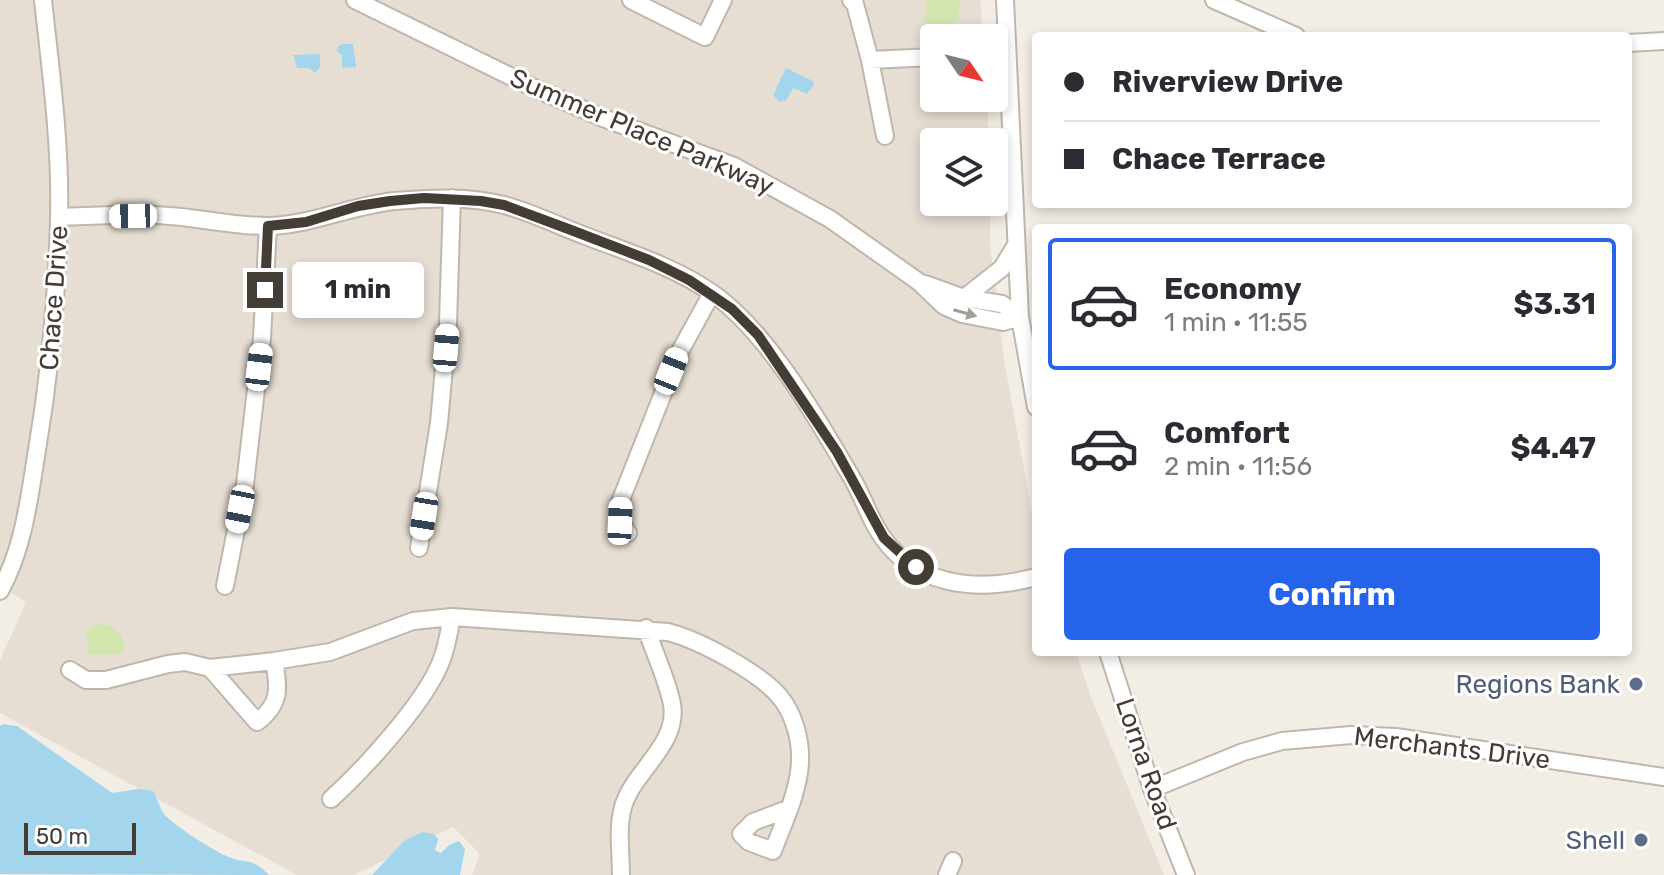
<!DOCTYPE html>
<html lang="en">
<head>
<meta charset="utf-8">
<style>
	:root { --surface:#fff; --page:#f2f2f3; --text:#2b2b33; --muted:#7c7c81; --line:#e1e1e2; --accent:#2563eb }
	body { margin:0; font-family:Rubik,sans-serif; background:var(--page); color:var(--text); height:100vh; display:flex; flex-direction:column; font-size:30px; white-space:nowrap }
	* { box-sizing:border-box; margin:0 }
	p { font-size:26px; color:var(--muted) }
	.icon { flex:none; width:44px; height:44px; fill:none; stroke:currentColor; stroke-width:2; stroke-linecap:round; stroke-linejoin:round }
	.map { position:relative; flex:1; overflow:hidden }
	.details { position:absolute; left:1032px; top:224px; width:600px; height:432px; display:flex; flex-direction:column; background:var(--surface); border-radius:8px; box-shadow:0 4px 12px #0003 }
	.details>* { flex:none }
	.guide { position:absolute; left:1032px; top:32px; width:600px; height:176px; border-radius:8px; box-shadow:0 4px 12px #0003; display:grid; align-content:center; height:176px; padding:0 32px; background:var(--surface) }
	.needle { width:52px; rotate:125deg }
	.tools { position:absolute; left:920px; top:24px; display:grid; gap:16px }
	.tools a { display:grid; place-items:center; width:88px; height:88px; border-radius:8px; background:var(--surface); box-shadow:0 4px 12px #0003; font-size:40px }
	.scale { position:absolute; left:24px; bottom:20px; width:112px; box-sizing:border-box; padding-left:8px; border:4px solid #443d35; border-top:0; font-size:22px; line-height:28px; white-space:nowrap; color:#443d35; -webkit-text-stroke:6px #fff; paint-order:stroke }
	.end { position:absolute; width:36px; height:36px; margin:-18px; border:10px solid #443d35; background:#fff; box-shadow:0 0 0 4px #fff }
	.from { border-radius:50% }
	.bubble { position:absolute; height:56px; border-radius:8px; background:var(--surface); box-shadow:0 4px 12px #0003; font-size:26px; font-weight:700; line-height:56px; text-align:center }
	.car { position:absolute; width:24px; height:48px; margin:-24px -12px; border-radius:10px; box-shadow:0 0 6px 2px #0007; background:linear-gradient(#fff 24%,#345 0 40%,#fff 0 76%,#345 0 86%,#fff 0) }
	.guide b { display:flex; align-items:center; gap:28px; height:76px; font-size:30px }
	.guide b+b { border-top:2px solid var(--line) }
	.guide i { width:20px; height:20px; background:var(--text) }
	ul { padding:14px 0 0; list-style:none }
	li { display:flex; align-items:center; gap:24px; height:132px; margin:0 16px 12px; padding:0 16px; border:4px solid transparent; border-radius:8px }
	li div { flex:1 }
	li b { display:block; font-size:30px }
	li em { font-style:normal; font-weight:700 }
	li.on { border-color:var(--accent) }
	li>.icon { width:72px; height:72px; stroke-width:1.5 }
	.primary-button { display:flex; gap:16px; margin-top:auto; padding:16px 32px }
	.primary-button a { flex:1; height:92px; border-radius:8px; background:var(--accent); color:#fff; font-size:32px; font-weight:700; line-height:92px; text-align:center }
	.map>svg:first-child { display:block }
	.residential { fill:#e6ded3 }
	.green { fill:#d2e5af }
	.water { fill:#a3d6ed }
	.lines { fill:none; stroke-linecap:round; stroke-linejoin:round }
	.minor-casing { stroke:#c0b7ab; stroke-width:20 }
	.minor { stroke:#fff; stroke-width:16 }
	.oneway { fill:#a29e9a }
	.route { stroke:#443d35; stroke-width:10 }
	.service-dot { fill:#5c6f8a; stroke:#fff; stroke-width:3 }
	.labels { text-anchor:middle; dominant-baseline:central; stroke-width:6; stroke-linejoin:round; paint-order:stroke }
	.street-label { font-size:26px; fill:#443d35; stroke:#fff }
	.service-label { font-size:26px; fill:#4e5e75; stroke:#fff; text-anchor:end }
</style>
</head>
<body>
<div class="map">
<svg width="1664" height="875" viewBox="0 0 1664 875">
	<rect width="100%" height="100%" fill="#f2ede5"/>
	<!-- residential -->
	<path class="residential" d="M0 0H980L983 38H934V98H987L989 142H934V202H990V245L1004 360 1036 534V652H1076L1091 697 1164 875H472L480 854 453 827 354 875H297L0 713V660L26 602 0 586Z"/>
	<!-- green -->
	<path class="green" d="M927 0H960L958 20 948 28 924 26Z
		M98 624C113 624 124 633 125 649L120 654 88 655 87 629Z"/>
	<!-- water -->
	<path class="water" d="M341 44H353L356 67 342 68V55L336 50Z
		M320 54V67L315 73 309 68H297L293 55Z
		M786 68 813 81 814 85 807 94 793 88 786 101 783 100 781 103 773 95Z
		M3 724 17 726 112 793 138 789 153 791C158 799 159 807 164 814 173 825 215 852 229 857 248 865 250 856 269 875L0 874V726Z
		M423 832 434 834 438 839 435 850 441 853 449 845 459 841 465 849 460 875H372L405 840Z"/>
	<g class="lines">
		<!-- minor casing -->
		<g class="minor-casing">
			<path id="minor" d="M355 0 534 88 603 118 734 166 830 219 919 282 944 306 962 314 1003 322 1020 317
				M631 0 705 37 723 0
				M851 0 855 4 870 60 885 136
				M1005 0 1020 317 1036 407
				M1214 0 1296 36
				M1628 43 1664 41
				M870 60 934 57
				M60 217C95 216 133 213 169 216 202 218 237 227 271 226 314 224 353 205 395 201 430 198 469 196 504 205 530 212 557 225 583 235 627 252 676 267 715 295 769 335 815 415 849 473 860 490 866 509 876 527 910 587 976 593 1036 577
				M925 284 964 298 1002 304 1020 317
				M964 298 1002 268 1016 245
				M628 533 620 521V502L679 353 712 293
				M419 548 439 423 448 323 452 198
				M225 586 245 484 262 338 268 226
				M0 591C24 547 29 499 37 450 50 373 57 297 59 219 61 146 51 73 43 0
				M1108 652 1152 789 1186 875
				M210 668 257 722C281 704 279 688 274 661
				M70 670 86 680H106L168 664 185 662 210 668 274 661 330 652 413 621 452 617 668 632C699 640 759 672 780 697 794 714 801 740 800 762 799 791 783 824 773 851L749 842 741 834 753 822 788 809
				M1152 789 1243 752 1282 741 1351 735 1396 737 1664 777
				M331 799C364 769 427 701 442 659 447 646 449 631 452 617
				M621 875C621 853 617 828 623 807 633 771 679 745 672 704 667 679 654 652 646 628
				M947 875 953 861"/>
		</g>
		<!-- minor -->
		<use href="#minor" class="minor"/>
	</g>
	<!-- one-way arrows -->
	<defs><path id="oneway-solid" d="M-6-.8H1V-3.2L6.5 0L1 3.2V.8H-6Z" transform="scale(2)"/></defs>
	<use class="oneway" href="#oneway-solid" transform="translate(965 313) rotate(16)"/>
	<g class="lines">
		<!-- route -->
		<path class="route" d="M265 290 268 226 306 222 358 206 390 201 424 198 481 201 504 205 571 230 649 260 689 280 732 309 758 335 837 452 884 538 916 567"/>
	</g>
	<!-- markers -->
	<g class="service-dot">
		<circle cx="1636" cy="684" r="8"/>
		<circle cx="1641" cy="840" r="8"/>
	</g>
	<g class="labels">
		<!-- street labels -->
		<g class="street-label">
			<text transform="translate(642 132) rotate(23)">Summer Place Parkway</text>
			<text transform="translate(54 298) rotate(-86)">Chace Drive</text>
			<text transform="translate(1452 748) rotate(7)">Merchants Drive</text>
			<text transform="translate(1146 764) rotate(71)">Lorna Road</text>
		</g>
		<!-- service labels -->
		<g class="service-label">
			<text x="1620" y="684">Regions Bank</text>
			<text x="1625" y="840">Shell</text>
		</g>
	</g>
</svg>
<div class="tools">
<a><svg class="needle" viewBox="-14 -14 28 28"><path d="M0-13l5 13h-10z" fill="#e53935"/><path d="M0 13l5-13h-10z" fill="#7c7c81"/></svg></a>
<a><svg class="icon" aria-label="layers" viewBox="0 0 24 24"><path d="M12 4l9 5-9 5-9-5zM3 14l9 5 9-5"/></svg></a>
</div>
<div class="scale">50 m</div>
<i class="end from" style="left:916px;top:567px"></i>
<i class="end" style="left:265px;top:290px"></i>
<div class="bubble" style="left:292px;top:262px;width:132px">1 min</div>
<i class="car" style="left:133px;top:216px;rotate:269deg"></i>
<i class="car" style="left:446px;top:348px;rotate:5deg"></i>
<i class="car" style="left:259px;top:367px;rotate:7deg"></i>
<i class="car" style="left:671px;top:371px;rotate:22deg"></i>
<i class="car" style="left:240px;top:509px;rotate:191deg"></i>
<i class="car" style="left:424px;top:516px;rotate:189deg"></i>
<i class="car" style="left:620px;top:521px;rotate:2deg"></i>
<div class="guide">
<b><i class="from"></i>Riverview Drive</b>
<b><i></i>Chace Terrace</b>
</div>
<section class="details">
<ul>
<li class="on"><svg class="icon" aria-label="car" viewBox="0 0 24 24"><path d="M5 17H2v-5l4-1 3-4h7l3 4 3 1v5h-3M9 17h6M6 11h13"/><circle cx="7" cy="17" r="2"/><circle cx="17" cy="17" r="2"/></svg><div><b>Economy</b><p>1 min · 11:55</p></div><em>$3.31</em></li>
<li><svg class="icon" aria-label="car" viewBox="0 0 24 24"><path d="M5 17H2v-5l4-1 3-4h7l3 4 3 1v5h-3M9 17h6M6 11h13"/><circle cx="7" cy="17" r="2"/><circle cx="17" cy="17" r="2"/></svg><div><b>Comfort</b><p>2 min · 11:56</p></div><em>$4.47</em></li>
</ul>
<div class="primary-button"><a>Confirm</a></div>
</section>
</div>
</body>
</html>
